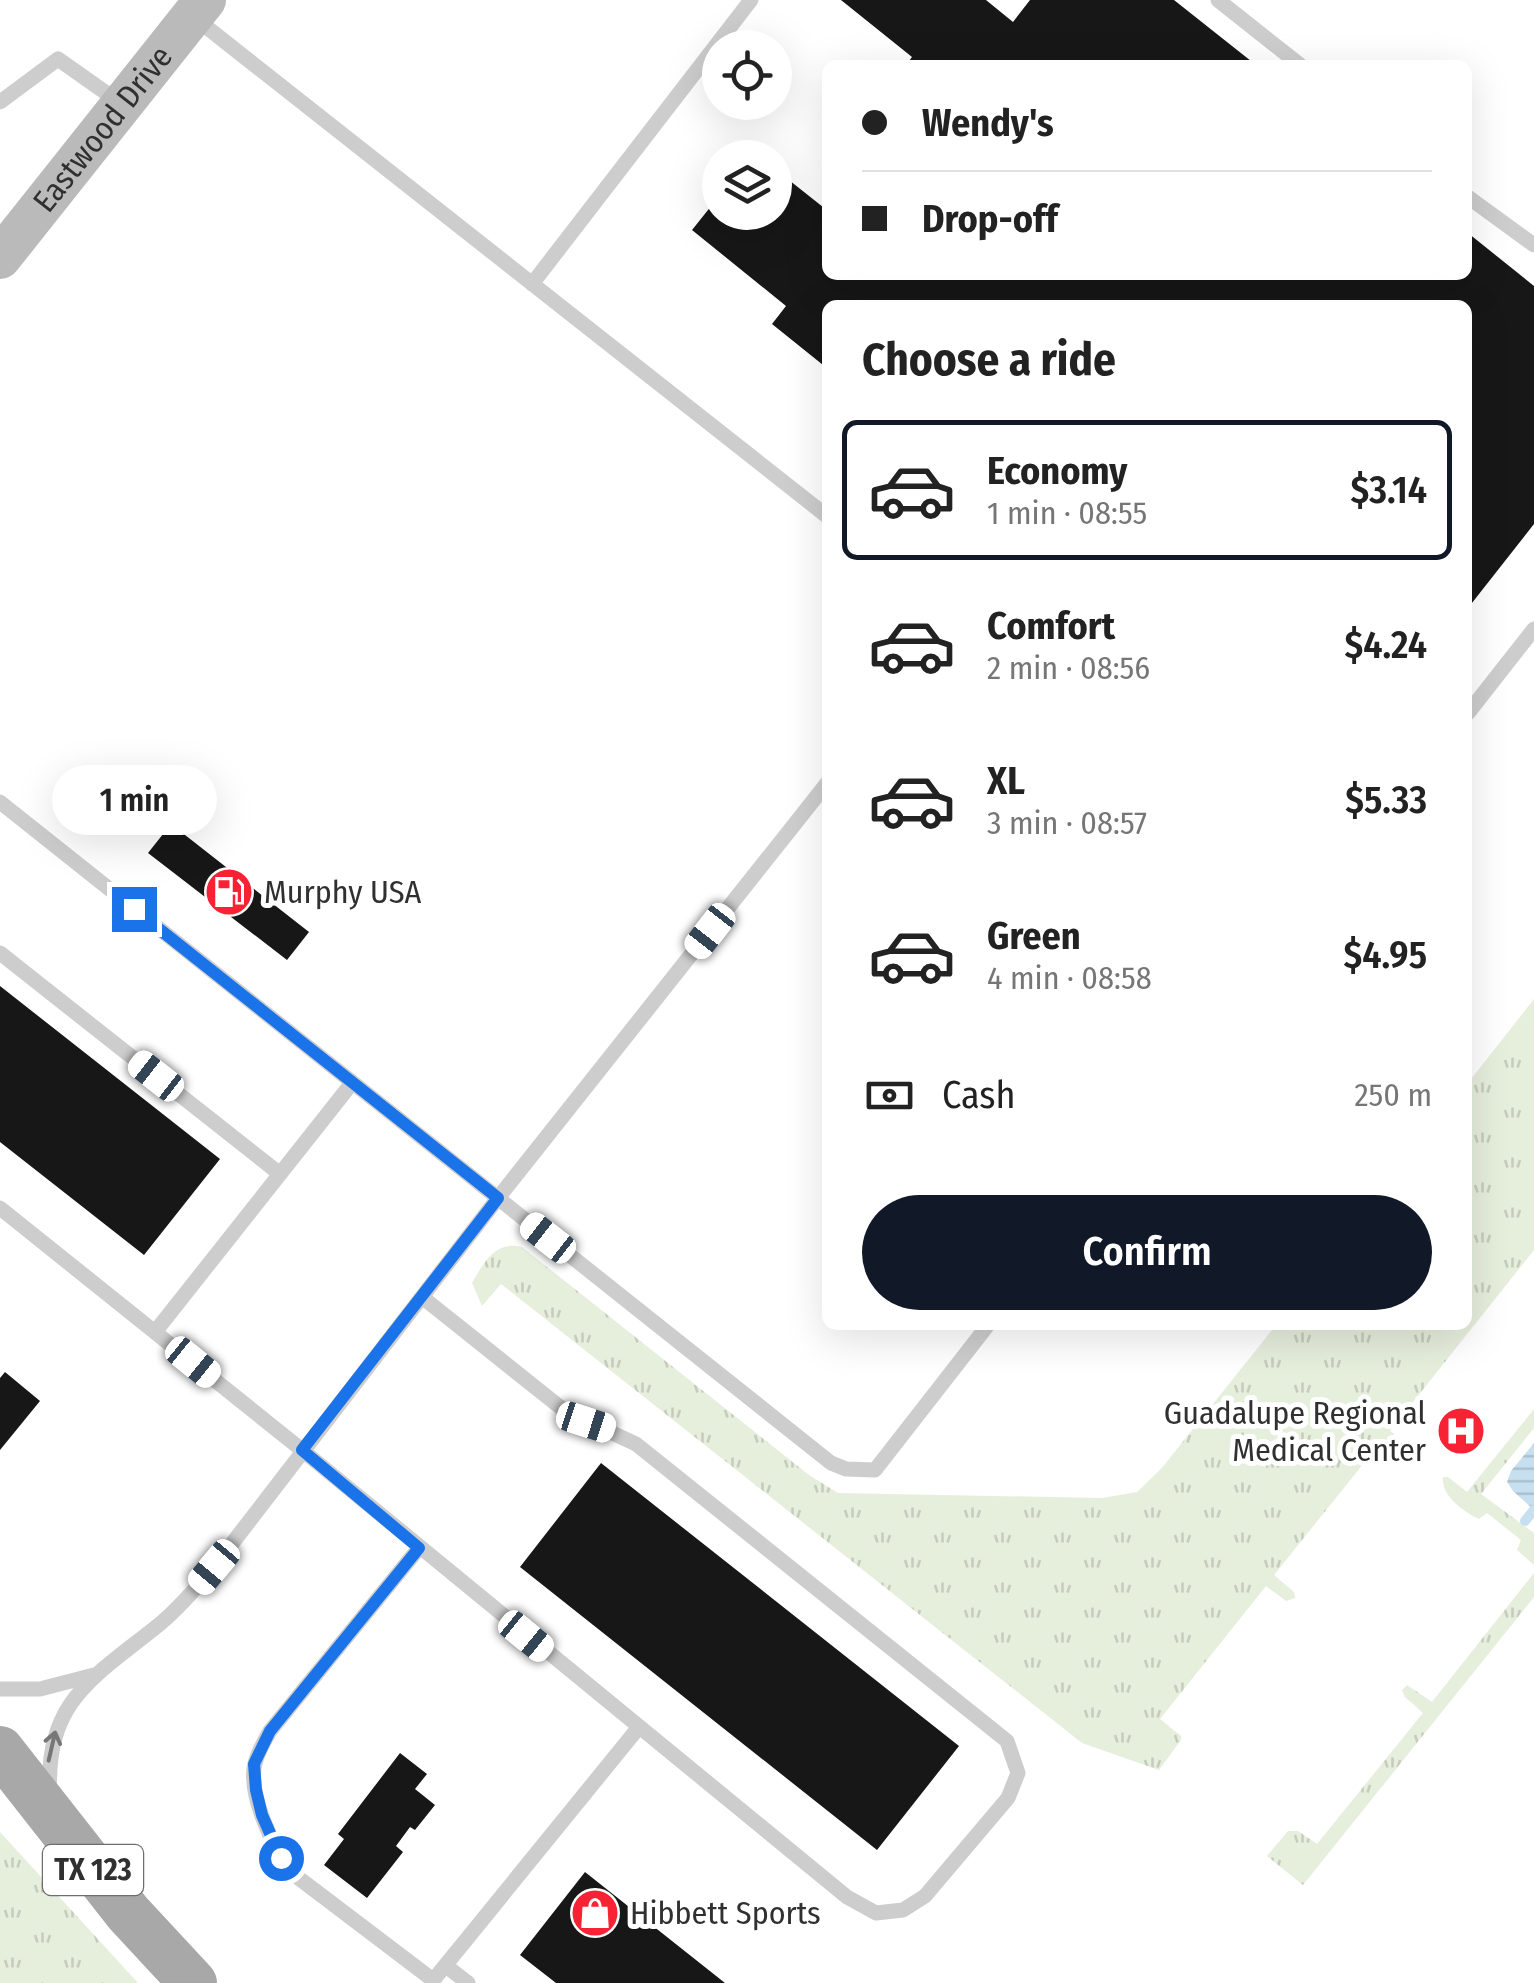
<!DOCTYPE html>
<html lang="en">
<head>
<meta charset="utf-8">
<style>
	:root { --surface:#fff; --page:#f6f6f6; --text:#222; --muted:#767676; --line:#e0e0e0; --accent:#111827 }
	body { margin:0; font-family:"Fira Sans Condensed",sans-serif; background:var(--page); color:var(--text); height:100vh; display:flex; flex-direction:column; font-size:38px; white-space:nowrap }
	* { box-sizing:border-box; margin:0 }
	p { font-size:32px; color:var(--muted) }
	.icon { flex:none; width:55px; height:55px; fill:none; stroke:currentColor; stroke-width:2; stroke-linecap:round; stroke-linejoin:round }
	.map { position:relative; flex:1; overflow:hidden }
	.side { position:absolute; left:822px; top:300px; width:650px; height:1030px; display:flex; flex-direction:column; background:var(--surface); border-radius:15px; box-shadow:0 10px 40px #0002 }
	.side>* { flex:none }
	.hud { position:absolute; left:822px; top:60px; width:650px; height:220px; border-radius:15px; box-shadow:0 10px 40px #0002; display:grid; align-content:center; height:220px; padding:0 40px; background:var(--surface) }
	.tools { position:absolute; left:702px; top:30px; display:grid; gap:20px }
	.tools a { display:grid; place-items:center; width:90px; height:90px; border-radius:50%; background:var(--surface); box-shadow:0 10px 40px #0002; font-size:50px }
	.end { position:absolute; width:45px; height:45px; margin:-22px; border:12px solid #1a73e8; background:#fff; box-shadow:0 0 0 5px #fff }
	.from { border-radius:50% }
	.bubble { position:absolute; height:70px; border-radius:35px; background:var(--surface); box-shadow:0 10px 40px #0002; font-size:32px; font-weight:600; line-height:70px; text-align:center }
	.car { position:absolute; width:30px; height:60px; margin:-30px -15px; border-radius:12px; box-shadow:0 0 8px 2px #0007; background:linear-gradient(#fff 24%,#345 0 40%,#fff 0 76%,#345 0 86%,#fff 0) }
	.hud b { display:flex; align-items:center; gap:35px; height:95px; font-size:38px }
	.hud b+b { border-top:2px solid var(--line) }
	.hud i { width:25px; height:25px; background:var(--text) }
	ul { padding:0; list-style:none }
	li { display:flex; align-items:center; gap:30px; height:140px; margin:0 20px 15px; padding:0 20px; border:5px solid transparent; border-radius:15px }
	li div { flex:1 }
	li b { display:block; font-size:38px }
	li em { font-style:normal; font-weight:600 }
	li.on { border-color:var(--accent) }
	li>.icon { width:90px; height:90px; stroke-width:1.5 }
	h2 { padding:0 40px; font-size:45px; line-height:120px }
	.pay { display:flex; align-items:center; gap:25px; height:110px; padding:0 40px; font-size:38px }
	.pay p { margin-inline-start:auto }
	.button { display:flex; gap:20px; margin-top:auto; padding:20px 40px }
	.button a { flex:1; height:115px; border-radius:60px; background:var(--accent); color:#fff; font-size:40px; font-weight:600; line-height:115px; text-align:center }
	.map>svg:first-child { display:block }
	.grass { fill:url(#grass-tufts) }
	.water { fill:url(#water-rules) }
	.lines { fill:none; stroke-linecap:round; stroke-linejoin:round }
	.stream { stroke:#c7e0f0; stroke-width:10 }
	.building { fill:#171717 }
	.lane { stroke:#cdcdcd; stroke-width:15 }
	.secondary { stroke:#bababa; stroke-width:42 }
	.primary { stroke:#a8a8a8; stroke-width:48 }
	.oneway { stroke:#777 }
	.route { stroke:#1a73e8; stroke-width:12 }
	.labels { text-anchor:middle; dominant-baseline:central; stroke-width:10; stroke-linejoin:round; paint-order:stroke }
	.shield { fill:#fff; stroke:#6e6e6e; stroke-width:2.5 }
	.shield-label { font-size:30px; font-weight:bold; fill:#303030 }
	.street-label { font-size:32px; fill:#303030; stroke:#fff }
	.poi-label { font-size:32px; fill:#303030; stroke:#fff; text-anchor:start }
</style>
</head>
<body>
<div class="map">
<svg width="1534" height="1983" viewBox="0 0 1534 1983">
	<defs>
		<pattern id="grass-tufts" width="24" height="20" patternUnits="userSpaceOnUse" patternTransform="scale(2.5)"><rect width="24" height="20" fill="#e6eedc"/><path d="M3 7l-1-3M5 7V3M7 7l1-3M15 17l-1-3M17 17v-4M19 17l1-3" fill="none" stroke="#c6ccbd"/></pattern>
		<pattern id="water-rules" width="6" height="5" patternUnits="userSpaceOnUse" patternTransform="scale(2.5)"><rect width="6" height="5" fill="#c7e0f0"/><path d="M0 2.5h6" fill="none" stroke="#abc0ce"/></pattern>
	</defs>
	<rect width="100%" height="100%" fill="#fff"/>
	<!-- grass -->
	<path class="grass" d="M1534 999V1250L1390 1431 1410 1447 1411 1454 1400 1458 1380 1443 1274 1575 1294 1592 1295 1598 1286 1601 1266 1586 1160 1719 1181 1736V1740L1159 1770 1082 1743 501 1284 482 1306 472 1283C484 1262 496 1240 522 1247L809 1475 838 1493 1102 1498 1137 1492 1161 1469 1276 1325H1468V1083Z
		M1534 1409V1428L1481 1494 1534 1533V1565L1517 1550 1521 1540 1487 1513 1479 1519C1463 1511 1441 1496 1443 1477H1448L1467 1492Z
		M1534 1573V1597L1303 1885 1267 1856 1288 1831H1298L1317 1844 1423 1713 1405 1697 1402 1690 1407 1685 1432 1702Z
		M0 1832 138 1983H0Z"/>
	<!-- water -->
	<path class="water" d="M1534 1443V1510L1513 1491 1507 1482 1511 1471Z"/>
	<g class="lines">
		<!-- stream -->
		<path class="stream" d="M1525 1521 1534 1510"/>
	</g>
	<!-- building -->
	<path class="building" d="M841 0H986L1013 22 1030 0H1174L1256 65H906L912 57Z
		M775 169 828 211V275H1468V233L1534 286V524L1468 608V305H828V369L772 324 786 306 692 230 720 195V212H775Z
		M171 824 309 932 287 960 148 853Z
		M0 986 220 1159 144 1255 0 1142Z
		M5 1372 40 1401 0 1450V1378Z
		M601 1463 959 1746 877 1850 520 1567Z
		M400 1753 427 1774 415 1789 435 1805 415 1830 410 1827 396 1846 403 1852 367 1898 324 1865 344 1839 338 1834Z
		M585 1872 725 1983H556L520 1955Z"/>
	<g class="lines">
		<!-- lane -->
		<path class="lane" d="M1218 0 1300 65
			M195 18 828 517
			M0 102 58 59 119 102
			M1468 197 1534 245
			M532 284 751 0
			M1468 713 1534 629
			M0 802 831 1463 846 1469 875 1470 988 1325
			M0 953 280 1174
			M0 1208 302 1450 847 1897 876 1913 903 1910 925 1896 1008 1798 1018 1773 1007 1741 636 1444 565 1411 422 1297
			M155 1332 352 1083
			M419 1548 270 1731C265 1740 259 1750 256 1760 245 1791 274 1849 292 1873L433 1980
			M0 1689H40L94 1675
			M50 1794C44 1700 96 1676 161 1623 181 1606 198 1586 214 1567L498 1198 828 782
			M446 1966 468 1983
			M431 1983 639 1727"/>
		<!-- secondary -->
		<path class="secondary" id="s1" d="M0 258 205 0"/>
		<!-- primary -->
		<path class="primary" d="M0 1750 128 1913 193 1983"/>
	</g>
	<!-- one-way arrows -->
	<defs><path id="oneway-shaft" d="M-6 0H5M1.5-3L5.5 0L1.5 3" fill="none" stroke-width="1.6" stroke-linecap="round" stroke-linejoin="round" transform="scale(2.5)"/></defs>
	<use class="oneway" href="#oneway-shaft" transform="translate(52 1746) rotate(-77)"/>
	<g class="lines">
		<!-- route -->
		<path class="route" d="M134 909 498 1198 302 1450 419 1548 270 1731 254 1764 256 1790 262 1815 281 1858"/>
	</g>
	<!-- icons -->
	<defs>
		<g id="fuel-disc" transform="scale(2.5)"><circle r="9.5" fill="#f72233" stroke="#fff"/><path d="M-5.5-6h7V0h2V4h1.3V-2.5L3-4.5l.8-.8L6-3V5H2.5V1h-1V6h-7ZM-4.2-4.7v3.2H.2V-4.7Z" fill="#fff"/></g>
		<g id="hospital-disc" transform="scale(2.5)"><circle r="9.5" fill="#f72233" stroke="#fff"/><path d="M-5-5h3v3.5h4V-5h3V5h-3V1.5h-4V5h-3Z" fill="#fff"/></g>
		<g id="shop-disc" transform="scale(2.5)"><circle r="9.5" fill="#f72233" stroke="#fff"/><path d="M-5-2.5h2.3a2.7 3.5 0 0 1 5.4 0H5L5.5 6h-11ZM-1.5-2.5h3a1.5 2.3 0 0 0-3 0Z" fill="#fff"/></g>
	</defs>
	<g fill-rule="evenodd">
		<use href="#fuel-disc" x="229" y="892"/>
		<use href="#hospital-disc" x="1461" y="1431"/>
		<use href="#shop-disc" x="595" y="1913"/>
	</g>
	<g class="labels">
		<!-- shield labels -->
		<rect class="shield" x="43" y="1845" width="100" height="50" rx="8"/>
		<g class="shield-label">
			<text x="93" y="1870">TX 123</text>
		</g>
		<!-- street labels -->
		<g class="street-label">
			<text stroke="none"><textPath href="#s1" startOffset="165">Eastwood Drive</textPath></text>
		</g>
		<!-- poi labels -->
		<g class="poi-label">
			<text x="264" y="892">Murphy USA</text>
			<text x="1426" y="1413" text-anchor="end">Guadalupe Regional<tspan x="1426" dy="37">Medical Center</tspan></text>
			<text x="630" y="1913">Hibbett Sports</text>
		</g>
	</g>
</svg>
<div class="tools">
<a><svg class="icon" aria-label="locate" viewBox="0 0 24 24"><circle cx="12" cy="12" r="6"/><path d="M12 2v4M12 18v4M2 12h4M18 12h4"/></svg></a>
<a><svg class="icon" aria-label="layers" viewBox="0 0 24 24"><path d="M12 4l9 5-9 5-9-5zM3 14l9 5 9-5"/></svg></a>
</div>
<i class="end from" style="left:281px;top:1858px"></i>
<i class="end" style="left:134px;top:909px"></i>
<div class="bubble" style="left:52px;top:765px;width:165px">1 min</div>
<i class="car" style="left:710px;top:931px;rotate:218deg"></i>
<i class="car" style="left:156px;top:1076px;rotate:308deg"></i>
<i class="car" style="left:548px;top:1238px;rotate:308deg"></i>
<i class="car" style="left:193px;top:1362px;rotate:129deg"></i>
<i class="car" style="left:586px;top:1422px;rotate:108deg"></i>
<i class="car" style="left:214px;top:1567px;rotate:220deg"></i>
<i class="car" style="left:526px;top:1636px;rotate:129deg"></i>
<div class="hud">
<b><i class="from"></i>Wendy's</b>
<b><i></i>Drop-off</b>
</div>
<section class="side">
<h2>Choose a ride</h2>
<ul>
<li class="on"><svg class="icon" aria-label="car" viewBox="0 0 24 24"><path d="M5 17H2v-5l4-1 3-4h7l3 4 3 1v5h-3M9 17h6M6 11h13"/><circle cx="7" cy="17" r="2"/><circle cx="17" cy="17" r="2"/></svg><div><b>Economy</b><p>1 min · 08:55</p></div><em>$3.14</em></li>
<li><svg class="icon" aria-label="car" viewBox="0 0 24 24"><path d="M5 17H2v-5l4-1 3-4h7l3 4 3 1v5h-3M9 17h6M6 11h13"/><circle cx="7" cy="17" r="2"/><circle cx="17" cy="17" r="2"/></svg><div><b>Comfort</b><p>2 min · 08:56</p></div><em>$4.24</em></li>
<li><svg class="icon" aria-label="car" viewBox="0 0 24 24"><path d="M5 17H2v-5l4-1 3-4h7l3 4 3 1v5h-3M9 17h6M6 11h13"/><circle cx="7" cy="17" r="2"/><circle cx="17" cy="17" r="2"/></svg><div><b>XL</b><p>3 min · 08:57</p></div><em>$5.33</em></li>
<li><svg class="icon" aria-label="car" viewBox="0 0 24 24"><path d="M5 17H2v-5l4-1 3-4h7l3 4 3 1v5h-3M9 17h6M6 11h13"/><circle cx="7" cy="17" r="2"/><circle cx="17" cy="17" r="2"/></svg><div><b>Green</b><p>4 min · 08:58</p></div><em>$4.95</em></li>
</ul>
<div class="pay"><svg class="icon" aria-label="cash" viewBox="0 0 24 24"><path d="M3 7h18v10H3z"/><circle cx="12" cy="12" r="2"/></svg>Cash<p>250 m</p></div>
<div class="button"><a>Confirm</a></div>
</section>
</div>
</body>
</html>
